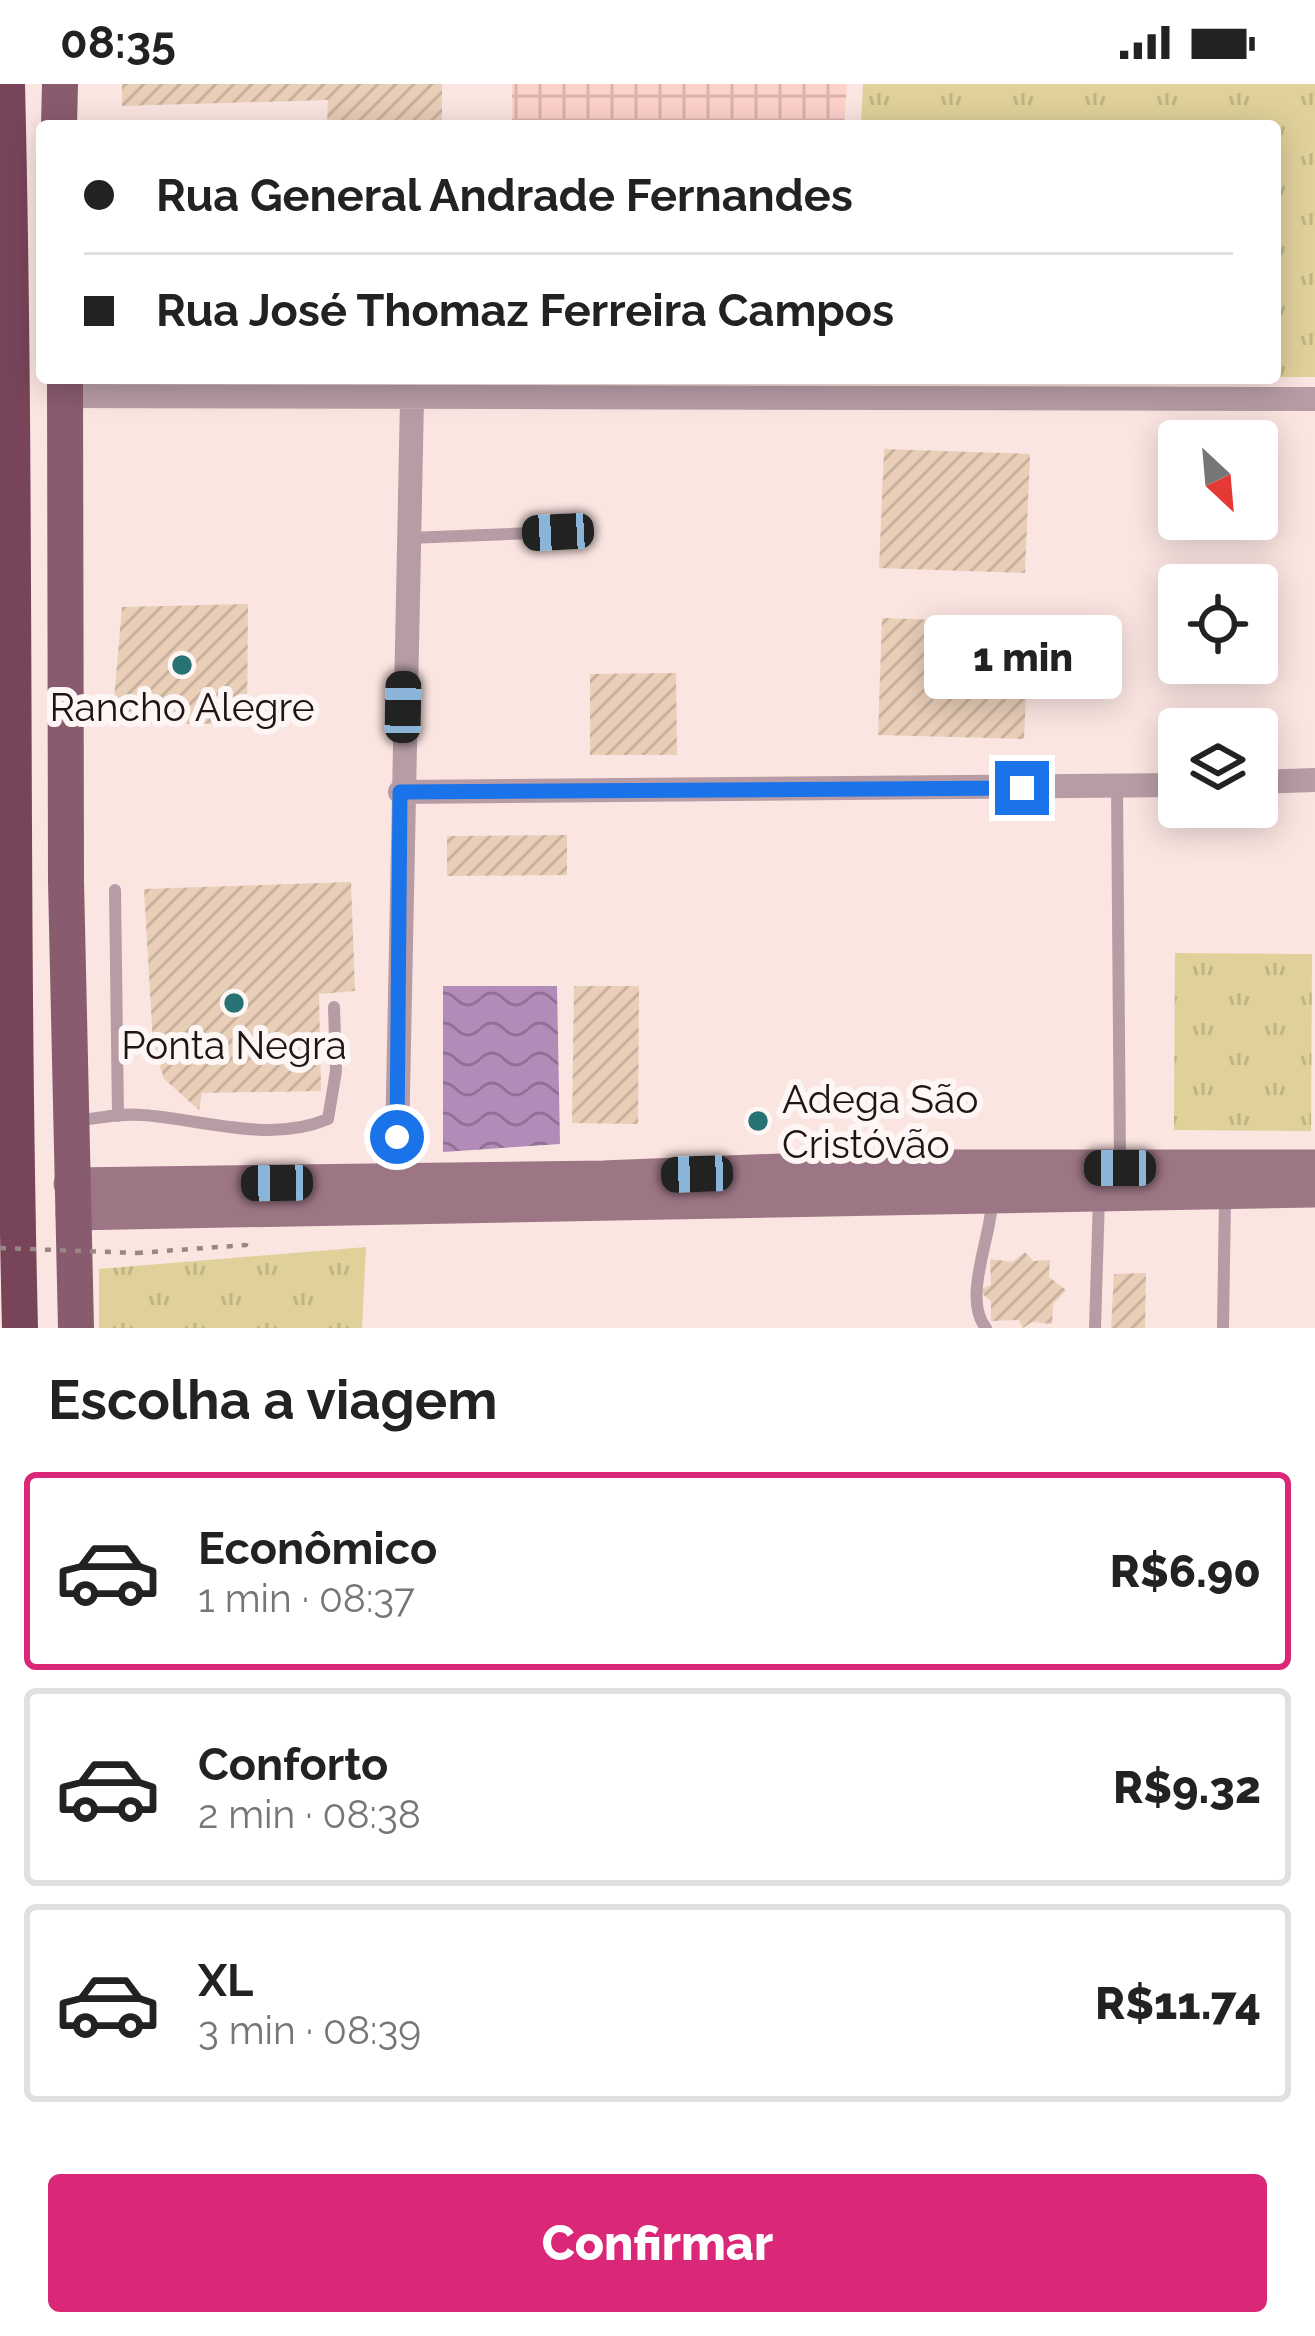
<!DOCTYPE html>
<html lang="pt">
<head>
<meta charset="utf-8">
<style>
	:root { --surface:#fff; --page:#f2f2f2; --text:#222; --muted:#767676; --line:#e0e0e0; --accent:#db2777 }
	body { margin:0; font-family:Raleway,sans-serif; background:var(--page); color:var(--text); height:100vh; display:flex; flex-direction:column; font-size:45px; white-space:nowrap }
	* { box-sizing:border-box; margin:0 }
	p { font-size:39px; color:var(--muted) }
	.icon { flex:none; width:66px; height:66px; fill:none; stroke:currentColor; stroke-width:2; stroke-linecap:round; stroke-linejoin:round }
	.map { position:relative; height:1244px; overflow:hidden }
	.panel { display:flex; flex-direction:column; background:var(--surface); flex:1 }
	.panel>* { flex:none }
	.guide { position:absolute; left:36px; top:36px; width:1245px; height:264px; border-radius:12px; box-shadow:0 6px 30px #0003; display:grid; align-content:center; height:264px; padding:0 48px; background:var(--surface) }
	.needle { width:78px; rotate:154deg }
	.controls { position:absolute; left:1158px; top:336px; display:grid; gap:24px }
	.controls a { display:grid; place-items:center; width:120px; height:120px; border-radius:12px; background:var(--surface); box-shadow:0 6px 30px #0003; font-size:60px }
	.end { position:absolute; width:54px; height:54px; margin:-27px; border:15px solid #1a73e8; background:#fff; box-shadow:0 0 0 6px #fff }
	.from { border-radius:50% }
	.bubble { position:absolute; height:84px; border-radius:12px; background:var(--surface); box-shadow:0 6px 30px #0003; font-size:39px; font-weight:800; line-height:84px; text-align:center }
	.car { position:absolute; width:36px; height:72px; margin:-36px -18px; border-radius:15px; box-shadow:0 0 9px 3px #0007; background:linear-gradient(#222 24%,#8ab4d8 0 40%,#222 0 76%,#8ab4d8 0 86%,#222 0) }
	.guide b { display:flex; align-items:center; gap:42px; height:114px; font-size:45px }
	.guide b+b { border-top:3px solid var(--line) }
	.guide i { width:30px; height:30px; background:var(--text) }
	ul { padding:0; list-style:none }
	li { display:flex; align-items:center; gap:36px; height:198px; margin:0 24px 18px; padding:0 24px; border:6px solid var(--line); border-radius:12px }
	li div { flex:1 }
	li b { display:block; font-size:45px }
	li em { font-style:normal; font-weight:800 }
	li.selected { border-color:var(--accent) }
	li>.icon { width:108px; height:108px; stroke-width:1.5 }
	h2 { padding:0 48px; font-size:54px; line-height:144px }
	.cta { display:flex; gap:24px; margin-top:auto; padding:24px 48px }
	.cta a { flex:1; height:138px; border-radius:12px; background:var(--accent); color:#fff; font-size:48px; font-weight:800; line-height:138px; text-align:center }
	.status { display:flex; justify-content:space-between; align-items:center; height:84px; padding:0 60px; background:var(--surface); direction:ltr }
	.status svg { height:33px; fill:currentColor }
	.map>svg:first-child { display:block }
	.industrial { fill:url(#industrial-grid) }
	.grass { fill:url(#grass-tufts) }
	.water { fill:url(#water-waves) }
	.building { fill:url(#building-hatch) }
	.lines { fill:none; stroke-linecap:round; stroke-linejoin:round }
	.path { stroke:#998784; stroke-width:4.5; stroke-dasharray:6 9; stroke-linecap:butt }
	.lane { stroke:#b79ca6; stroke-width:12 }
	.street { stroke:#b79ca6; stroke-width:24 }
	.secondary { stroke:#9d7685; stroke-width:33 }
	.primary { stroke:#895b6e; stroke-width:36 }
	.highway { stroke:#78445a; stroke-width:36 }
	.path-bridge { stroke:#998784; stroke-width:4.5; stroke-dasharray:6 9; stroke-linecap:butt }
	.route { stroke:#1a73e8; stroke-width:15 }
	.poi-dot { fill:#277272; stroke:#fdf6f5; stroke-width:4.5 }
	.labels { text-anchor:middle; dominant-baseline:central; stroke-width:12; stroke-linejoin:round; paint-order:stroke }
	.poi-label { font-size:39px; fill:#201312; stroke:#fdf6f5 }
</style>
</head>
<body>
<div class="status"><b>08:35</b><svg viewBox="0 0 49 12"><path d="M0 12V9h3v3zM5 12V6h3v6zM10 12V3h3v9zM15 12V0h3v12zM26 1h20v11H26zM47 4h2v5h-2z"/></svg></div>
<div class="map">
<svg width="1315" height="1244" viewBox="0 0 1315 1244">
	<defs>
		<pattern id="industrial-grid" width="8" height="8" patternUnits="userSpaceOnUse" patternTransform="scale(3)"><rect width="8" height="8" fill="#fed1cb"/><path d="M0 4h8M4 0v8" fill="none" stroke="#d9b3ad"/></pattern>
		<pattern id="grass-tufts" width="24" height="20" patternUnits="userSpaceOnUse" patternTransform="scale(3)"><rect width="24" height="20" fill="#e0d19b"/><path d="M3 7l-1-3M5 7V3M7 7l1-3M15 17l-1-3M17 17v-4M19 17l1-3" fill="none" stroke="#c0b384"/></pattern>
		<pattern id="water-waves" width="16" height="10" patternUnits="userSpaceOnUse" patternTransform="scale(3)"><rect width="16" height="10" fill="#b18cb9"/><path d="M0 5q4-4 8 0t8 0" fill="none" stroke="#907195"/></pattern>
		<pattern id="building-hatch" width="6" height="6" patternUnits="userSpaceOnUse" patternTransform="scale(3)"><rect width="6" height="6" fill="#e9ceb8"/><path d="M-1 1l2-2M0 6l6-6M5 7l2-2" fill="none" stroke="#c8b09d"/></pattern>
	</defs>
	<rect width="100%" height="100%" fill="#fbe5e1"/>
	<!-- industrial -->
	<path class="industrial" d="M512 0H847L844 42H512Z"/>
	<!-- grass -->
	<path class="grass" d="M863 0H1315V293H1275V42H861Z
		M1175 869 1312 870 1311 1047 1174 1046Z
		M366 1163 362 1244H99V1185Z"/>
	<!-- water -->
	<path class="water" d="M443 902H557L560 1060 443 1068Z"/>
	<!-- building -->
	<path class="building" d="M122 0H442V42H327L328 16 122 22Z
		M884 365 1030 370 1025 489 879 484Z
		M248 520 247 640 112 639 122 523Z
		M882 534 1029 539 1024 655 878 651Z
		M676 589 677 671H590V590Z
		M567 751V791L447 792V752Z
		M351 798 355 907 319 910 321 1007 202 1009 199 1026 164 995 153 959 144 805Z
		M574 902H639L638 1040 572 1039Z
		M1025 1168 1033 1177 1050 1176 1049 1193 1066 1206 1053 1220 1052 1240 1032 1238 1023 1244 1019 1236 991 1237V1217L978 1206 991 1201 990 1175 1012 1178Z
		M1146 1189 1145 1244H1111L1114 1190Z"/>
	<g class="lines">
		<!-- path -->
		<path class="path" d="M137 1169 246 1161V1157"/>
		<!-- lane -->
		<path class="lane" d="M409 454 558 448
			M1117 704 1120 1077
			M115 806 118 1032
			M76 1037C97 1034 121 1029 142 1031 202 1035 269 1060 328 1035L336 987 334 923
			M986 1244C962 1215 991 1154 992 1118
			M1095 1244 1099 1113
			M1223 1244 1225 1113"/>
		<!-- street -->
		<path class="street" d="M66 312 1315 315
			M1257 698 1315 696
			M400 708 1179 701
			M396 1110 412 314"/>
		<!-- secondary -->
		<path class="secondary" d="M70 1100 603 1093 879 1082H1315
			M72 1130 1315 1107"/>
		<!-- primary -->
		<path class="primary" d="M59 42 60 0
			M65 294 66 797 76 1244"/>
		<!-- highway -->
		<path class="highway" d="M7 0C17 415 10 829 20 1244"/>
		<!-- path-bridge -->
		<path class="path-bridge" d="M0 1164 137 1169"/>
	</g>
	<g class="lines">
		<!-- route -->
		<path class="route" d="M397 1053 400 708 1022 704"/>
	</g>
	<!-- markers -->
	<g class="poi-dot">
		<circle cx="182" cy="581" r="12"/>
		<circle cx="234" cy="919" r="12"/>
		<circle cx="758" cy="1037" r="12"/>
	</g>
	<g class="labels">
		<!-- poi labels -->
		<g class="poi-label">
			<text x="182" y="623">Rancho Alegre</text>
			<text x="234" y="961">Ponta Negra</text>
			<text x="782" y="1015" text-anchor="start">Adega São<tspan x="782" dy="45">Cristóvão</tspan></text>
		</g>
	</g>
</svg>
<div class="controls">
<a><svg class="needle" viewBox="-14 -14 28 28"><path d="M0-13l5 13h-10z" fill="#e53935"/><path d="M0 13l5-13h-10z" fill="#767676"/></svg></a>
<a><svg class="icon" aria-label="locate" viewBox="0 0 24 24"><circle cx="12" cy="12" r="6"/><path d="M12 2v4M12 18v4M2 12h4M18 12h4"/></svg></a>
<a><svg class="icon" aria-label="layers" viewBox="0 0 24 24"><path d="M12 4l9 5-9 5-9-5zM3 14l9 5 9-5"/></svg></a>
</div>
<i class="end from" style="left:397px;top:1053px"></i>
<i class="end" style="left:1022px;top:704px"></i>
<div class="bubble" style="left:924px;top:531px;width:198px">1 min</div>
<i class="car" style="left:558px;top:448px;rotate:267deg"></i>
<i class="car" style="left:403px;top:623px;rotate:1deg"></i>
<i class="car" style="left:1120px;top:1084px;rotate:270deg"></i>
<i class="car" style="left:697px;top:1090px;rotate:268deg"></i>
<i class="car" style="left:277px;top:1099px;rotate:269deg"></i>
<div class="guide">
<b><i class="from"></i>Rua General Andrade Fernandes</b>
<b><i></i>Rua José Thomaz Ferreira Campos</b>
</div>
</div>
<section class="panel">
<h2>Escolha a viagem</h2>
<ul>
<li class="selected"><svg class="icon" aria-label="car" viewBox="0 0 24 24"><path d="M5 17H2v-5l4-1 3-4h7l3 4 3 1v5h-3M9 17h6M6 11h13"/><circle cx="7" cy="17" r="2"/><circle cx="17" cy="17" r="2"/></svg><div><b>Econômico</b><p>1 min · 08:37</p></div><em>R$6.90</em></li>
<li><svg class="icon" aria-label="car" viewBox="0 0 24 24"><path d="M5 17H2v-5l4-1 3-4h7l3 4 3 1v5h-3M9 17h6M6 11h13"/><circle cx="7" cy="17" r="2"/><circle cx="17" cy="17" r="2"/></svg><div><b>Conforto</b><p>2 min · 08:38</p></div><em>R$9.32</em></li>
<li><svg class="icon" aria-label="car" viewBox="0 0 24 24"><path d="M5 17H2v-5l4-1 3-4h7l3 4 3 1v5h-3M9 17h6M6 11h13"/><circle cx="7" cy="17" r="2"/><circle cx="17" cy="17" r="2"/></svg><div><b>XL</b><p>3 min · 08:39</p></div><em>R$11.74</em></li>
</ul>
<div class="cta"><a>Confirmar</a></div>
</section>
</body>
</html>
